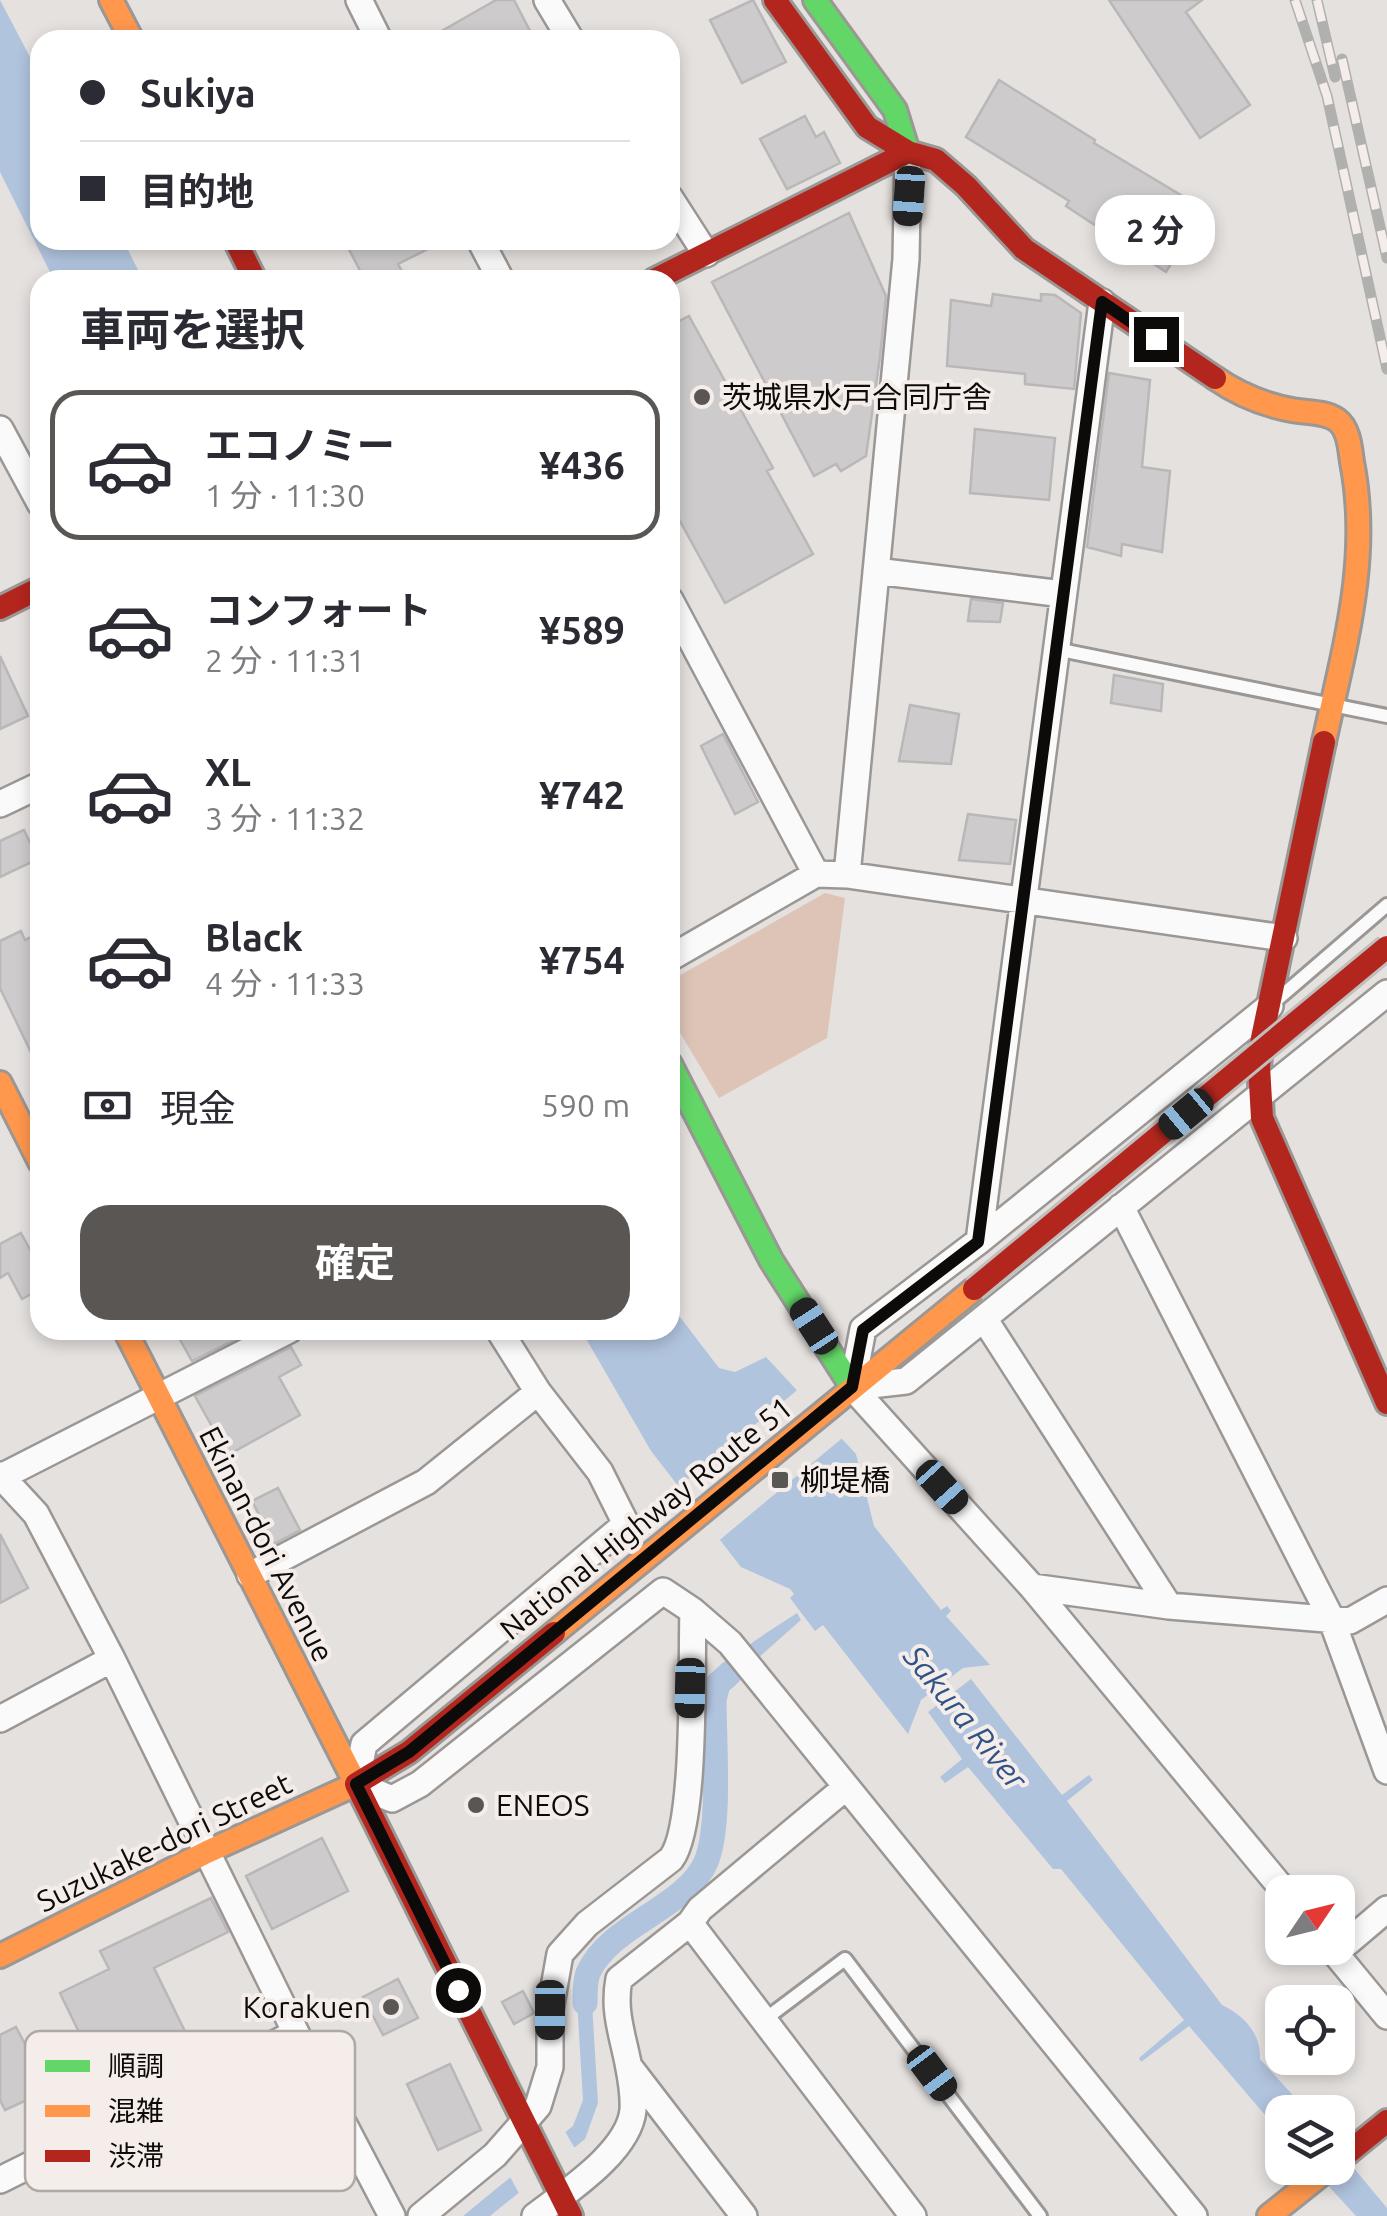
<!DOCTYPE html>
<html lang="ja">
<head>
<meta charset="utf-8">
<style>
	:root { --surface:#fff; --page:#f7f7f7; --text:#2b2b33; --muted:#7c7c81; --line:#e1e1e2; --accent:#595654 }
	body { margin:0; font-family:Ubuntu,"Noto Sans JP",sans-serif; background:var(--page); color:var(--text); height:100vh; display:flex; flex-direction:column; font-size:38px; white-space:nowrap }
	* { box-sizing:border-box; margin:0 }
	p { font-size:32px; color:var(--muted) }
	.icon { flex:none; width:55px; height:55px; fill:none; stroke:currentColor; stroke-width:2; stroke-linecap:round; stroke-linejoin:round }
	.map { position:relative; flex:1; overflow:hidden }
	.sheet { position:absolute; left:30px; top:270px; width:650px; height:1070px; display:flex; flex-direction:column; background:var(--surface); border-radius:30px; box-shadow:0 5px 15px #0003 }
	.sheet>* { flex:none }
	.banner { position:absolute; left:30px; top:30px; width:650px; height:220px; border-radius:30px; box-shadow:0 5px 15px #0003; display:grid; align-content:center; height:220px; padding:0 50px; background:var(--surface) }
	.needle { width:65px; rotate:55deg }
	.controls { position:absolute; left:1265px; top:1875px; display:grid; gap:20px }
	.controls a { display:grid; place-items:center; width:90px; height:90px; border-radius:20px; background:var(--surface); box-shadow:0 5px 15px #0003; font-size:50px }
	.end { position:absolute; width:45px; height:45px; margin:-22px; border:12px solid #0d0b09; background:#fff; box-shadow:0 0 0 5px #fff }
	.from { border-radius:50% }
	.bubble { position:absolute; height:70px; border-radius:30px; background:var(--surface); box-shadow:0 5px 15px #0003; font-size:32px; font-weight:700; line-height:70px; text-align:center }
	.car { position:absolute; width:30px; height:60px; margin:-30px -15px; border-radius:12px; box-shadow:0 0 8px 2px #0007; background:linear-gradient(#222 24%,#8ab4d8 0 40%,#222 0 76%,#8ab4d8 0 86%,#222 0) }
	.banner b { display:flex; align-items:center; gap:35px; height:95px; font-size:38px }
	.banner b+b { border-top:2px solid var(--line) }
	.banner i { width:25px; height:25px; background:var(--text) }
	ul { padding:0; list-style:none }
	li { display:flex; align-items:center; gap:30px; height:150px; margin:0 20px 15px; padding:0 30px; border:5px solid transparent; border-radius:30px }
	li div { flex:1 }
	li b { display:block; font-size:38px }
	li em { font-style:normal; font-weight:700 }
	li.current { border-color:var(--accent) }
	li>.icon { width:90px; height:90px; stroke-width:1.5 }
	h2 { padding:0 50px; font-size:45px; line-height:120px }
	.pay { display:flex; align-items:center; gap:25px; height:110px; padding:0 50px; font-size:38px }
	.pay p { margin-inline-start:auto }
	.primary-button { display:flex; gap:20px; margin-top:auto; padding:20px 50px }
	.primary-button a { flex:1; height:115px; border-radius:30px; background:var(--accent); color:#fff; font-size:40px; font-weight:700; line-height:115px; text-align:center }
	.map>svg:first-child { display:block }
	.green { fill:#ddc4b7 }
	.water { fill:#b1c4de }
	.pier { fill:#e5e1df }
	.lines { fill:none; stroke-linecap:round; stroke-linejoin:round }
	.canal { stroke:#b1c4de; stroke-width:25 }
	.building { fill:#cecbcc; stroke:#b9b7b7; stroke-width:2.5 }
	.lane-casing { stroke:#9a9795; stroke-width:18 }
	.street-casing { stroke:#9a9795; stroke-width:30 }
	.fast-casing { stroke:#9a9795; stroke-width:28 }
	.slow-casing { stroke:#9a9795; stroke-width:28 }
	.jam-casing { stroke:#9a9795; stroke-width:28 }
	.lane { stroke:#fbfafa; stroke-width:12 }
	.street { stroke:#fbfafa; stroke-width:25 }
	.fast { stroke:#63d668; stroke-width:22 }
	.slow { stroke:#ff974d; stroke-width:22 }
	.jam { stroke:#b3261e; stroke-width:22 }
	.rail-casing { stroke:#b0b0af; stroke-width:11 }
	.rail { stroke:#f5ede9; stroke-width:8; stroke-dasharray:22; stroke-linecap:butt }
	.jam-bridge-casing { stroke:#c0bfbe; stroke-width:28; stroke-linecap:butt }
	.jam-bridge { stroke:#b3261e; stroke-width:22 }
	.route { stroke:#0d0b09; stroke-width:12 }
	.poi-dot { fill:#595654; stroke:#f5ede9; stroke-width:4 }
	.labels { text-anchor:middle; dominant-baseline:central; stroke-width:8; stroke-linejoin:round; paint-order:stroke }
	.poi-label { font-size:30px; fill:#0d0b09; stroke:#f5ede9; text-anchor:start }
	.street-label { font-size:30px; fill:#0d0b09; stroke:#f5ede9 }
	.water-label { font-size:32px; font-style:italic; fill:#305487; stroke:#f5ede9 }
	.key { fill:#f5ede9; stroke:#afa9a6; stroke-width:2.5 }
	.key-label { font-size:28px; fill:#0d0b09 }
</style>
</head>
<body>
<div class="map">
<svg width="1387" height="2216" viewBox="0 0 1387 2216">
	<rect width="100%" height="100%" fill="#e5e1df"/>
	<!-- green -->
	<path class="green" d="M825 893 845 898 827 1038 719 1098 670 1016V981Z"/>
	<!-- water -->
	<path class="water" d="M0 0 40 76V240H123L143 280H54L0 172Z
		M670 1304 719 1368 735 1372 766 1357 856 1454 874 1526 941 1610 947 1606 951 1611 946 1616 990 1665 963 1668 921 1700 908 1734 823 1625 815 1631 790 1598 794 1594 790 1589 741 1567 651 1451 581 1330H670Z
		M797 1613 801 1620 724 1688 722 1702 707 1698C719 1658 763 1636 797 1613Z
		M971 1679 1062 1795 1089 1775 1093 1780 1067 1801 1222 2005C1245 2016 1261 2034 1260 2059L1308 2112H1282V2135L1189 2026 1141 2062 1139 2058 1184 2020 1061 1869H1053L968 1767 945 1783 940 1777 962 1759 928 1712Z
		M580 1971 595 1976 592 2003 598 2103 585 2139 490 2216H463L573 2126 583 2100 577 2001Z
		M1338 2149 1387 2208V2216H1356L1312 2168Z"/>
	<!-- pier -->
	<path class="pier" d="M801 1387 846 1435 716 1543 675 1490Z
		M563 2128 577 2152 521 2197 508 2173Z"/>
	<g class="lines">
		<!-- canal -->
		<path class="canal" d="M585 2003C585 1994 585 1981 588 1973 610 1924 685 1909 706 1862 721 1826 714 1743 714 1700L718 1684 730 1673"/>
	</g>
	<!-- building -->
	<path class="building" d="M496 0H514L530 31 512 40H426Z
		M753 0 786 62 742 83 710 20Z
		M1109 0H1202L1186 12 1250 105 1200 138Z
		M999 80 1095 140 1094 143 1204 209 1166 272 1066 206 1069 201 966 137Z
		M805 116 816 137 824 132 840 163 787 189 760 139Z
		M849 213 886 296 880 357 866 456 841 471 836 464 814 476 712 282Z
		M344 240H446L398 264 407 280H365Z
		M993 294 1041 301V294L1055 295 1081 313 1074 389 1025 384V374L947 366 951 300 991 306Z
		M689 316 773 468 767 471 813 554 725 603 670 503V326Z
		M1109 373 1150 380 1142 467 1170 471 1162 552 1122 544 1121 556 1087 547Z
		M975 429 1055 438 1049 500 970 493Z
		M971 599 1003 603 1000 622 968 621Z
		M0 656 28 716 0 729Z
		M1114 675 1163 684 1161 711 1111 703Z
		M910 705 959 714 951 764 899 761Z
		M723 734 758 802 735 814 701 746Z
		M968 814 1016 820 1010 864 959 860Z
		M24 830 38 859 0 877V841Z
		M21 931 25 940 40 933V1071L0 988V941Z
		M21 1233 40 1268V1289L22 1299 8 1273 0 1278V1244Z
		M189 1330H231L236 1339 192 1361 178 1336Z
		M291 1347 301 1365 279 1377 300 1415 228 1455 195 1396Z
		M278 1488 300 1530 274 1544 252 1501Z
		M0 1534 28 1588 0 1603Z
		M322 1838 348 1891 272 1929 246 1876Z
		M211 1898 228 1932 154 1968 199 2060 118 2100 94 2053 90 2055 60 1993 109 1969 100 1951Z
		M398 1979 418 2018 383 2035 363 1997Z
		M523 1991 534 2013 514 2024 502 2002Z
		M16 2027 49 2090 5 2110 0 2100V2035Z
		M450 2064 481 2130 438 2150 407 2084Z"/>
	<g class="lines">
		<!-- lane casing -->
		<g class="lane-casing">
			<path id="lane" d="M1056 649 1387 716
				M1279 998 1387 905
				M764 2020 845 1959 1040 2216"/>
		</g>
		<!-- street casing -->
		<g class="street-casing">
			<path id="street" d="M359 0 379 40
				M547 0 571 40
				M670 198 706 254
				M480 240 501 280
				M0 429 40 503
				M876 571 1063 594
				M670 600 816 874
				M0 804 40 785
				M847 875 906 259 908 152
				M670 958 816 874 847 875 1284 938
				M1121 1207 1331 1618 1387 1771
				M979 1241 1102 302
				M985 1320 1169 1606
				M499 1330 538 1392 600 1472 626 1524 364 1744 356 1784 392 1799 420 1784 663 1591 693 1611 730 1643 1194 2216
				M862 1386 906 1381 1387 993
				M852 1387 1032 1587 1285 1892
				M852 1387 863 1329 979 1241 1270 1006
				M0 1475 36 1514 112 1659 296 2033 392 2216
				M1 1477 289 1330
				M250 1575 426 1482 538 1392
				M1032 1587 1169 1606 1350 1621 1387 1600
				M0 1719 112 1659
				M690 1923 913 2216
				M1331 1948 1387 2016
				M1335 1953 1387 1909
				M631 2069 744 2216
				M0 2180 296 2033
				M421 2216 495 2155 538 2106 550 2067V2010L560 1954 587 1924 671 1859C697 1826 691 1661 693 1611
				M535 2216C566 2192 629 2152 633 2110 634 2095 631 2078 628 2063 622 2033 613 2010 619 1979L690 1923 700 1909 845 1788"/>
		</g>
		<!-- fast casing -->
		<g class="fast-casing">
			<path id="fast" d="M815 0 895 110 908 152
				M670 1064 771 1260 852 1387"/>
		</g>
		<!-- slow casing -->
		<g class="slow-casing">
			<path id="slow" d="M111 0 132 40
				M1215 378C1238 394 1265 405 1292 410 1307 413 1324 411 1337 420 1349 429 1350 448 1352 462 1371 559 1344 648 1324 742
				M0 1083 40 1162
				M554 1633 974 1289
				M0 1956 207 1852 356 1784 125 1330
				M1269 2216 1329 2168"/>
		</g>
		<!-- jam casing -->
		<g class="jam-casing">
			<path id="jam" d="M775 0 867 127 908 152 936 160 966 186 1024 249 1215 378
				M235 240 255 280
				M654 280 908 152
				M0 608 40 588
				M1324 742 1262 1038 1259 1066 1262 1118 1387 1403
				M554 1633 409 1752 356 1784 571 2216
				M1338 2161 1387 2121"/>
		</g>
		<!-- lane -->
		<use href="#lane" class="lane"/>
		<!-- street -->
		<use href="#street" class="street"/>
		<!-- fast -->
		<use href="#fast" class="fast"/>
		<!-- slow -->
		<use href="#slow" class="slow"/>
		<!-- jam -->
		<use href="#jam" class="jam"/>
		<!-- rail casing -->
		<g class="rail-casing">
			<path id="rail" d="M1295 0 1327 96 1387 369
				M1317 0 1335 77
				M1342 59 1387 258"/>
		</g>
		<!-- rail -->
		<use href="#rail" class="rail"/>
		<!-- jam-bridge casing -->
		<g class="jam-bridge-casing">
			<path id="jam-bridge" d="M974 1289 1387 947"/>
		</g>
		<!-- jam-bridge -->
		<use href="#jam-bridge" class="jam-bridge"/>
	</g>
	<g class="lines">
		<!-- route -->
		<path class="route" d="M458 1990 356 1784 409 1752 852 1387 863 1330 978 1242 1102 302 1156 339"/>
	</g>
	<!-- markers -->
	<g class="poi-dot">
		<circle cx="702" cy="397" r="10"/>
		<rect x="770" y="1470" width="20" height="20" rx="5"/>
		<circle cx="476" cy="1805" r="10"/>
		<circle cx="391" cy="2007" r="10"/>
	</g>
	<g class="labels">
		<!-- poi labels -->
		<g class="poi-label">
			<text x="722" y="397">茨城県水戸合同庁舎</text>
			<text x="800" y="1480">柳堤橋</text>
			<text x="496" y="1805">ENEOS</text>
			<text x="371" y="2007" text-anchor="end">Korakuen</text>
		</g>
		<!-- street labels -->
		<g class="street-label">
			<text transform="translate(646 1518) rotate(-39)">National Highway Route 51</text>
			<text transform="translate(267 1544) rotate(63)">Ekinan-dori Avenue</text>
			<text transform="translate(164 1842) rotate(-26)">Suzukake-dori Street</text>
		</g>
		<!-- water labels -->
		<g class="water-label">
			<text transform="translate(966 1717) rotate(51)">Sakura River</text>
		</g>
	</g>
	<!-- legend -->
	<rect x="25" y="2031" width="330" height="160" rx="15" class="key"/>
	<rect x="45" y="2060" width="45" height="12" fill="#63d668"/>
	<rect x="45" y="2105" width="45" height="12" fill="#ff974d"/>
	<rect x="45" y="2150" width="45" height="12" fill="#b3261e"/>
	<g class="key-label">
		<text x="108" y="2076">順調</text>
		<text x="108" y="2121">混雑</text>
		<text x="108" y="2166">渋滞</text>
	</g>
</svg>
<div class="controls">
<a><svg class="needle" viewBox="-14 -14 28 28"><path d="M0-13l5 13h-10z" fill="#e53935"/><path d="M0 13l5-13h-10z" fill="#7c7c81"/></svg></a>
<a><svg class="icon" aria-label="locate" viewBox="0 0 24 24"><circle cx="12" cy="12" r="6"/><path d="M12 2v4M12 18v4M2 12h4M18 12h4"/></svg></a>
<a><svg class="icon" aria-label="layers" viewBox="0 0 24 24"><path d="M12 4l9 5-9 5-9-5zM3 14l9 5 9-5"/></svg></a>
</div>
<i class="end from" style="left:458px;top:1990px"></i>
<i class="end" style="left:1156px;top:339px"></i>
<div class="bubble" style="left:1095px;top:195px;width:120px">2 分</div>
<i class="car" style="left:909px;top:196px;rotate:184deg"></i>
<i class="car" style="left:1186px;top:1114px;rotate:230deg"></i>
<i class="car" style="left:814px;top:1326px;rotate:327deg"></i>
<i class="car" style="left:942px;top:1487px;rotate:138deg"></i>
<i class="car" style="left:690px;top:1688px;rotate:181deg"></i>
<i class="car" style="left:550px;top:2010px;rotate:180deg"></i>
<i class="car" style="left:932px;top:2073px;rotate:143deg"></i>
<div class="banner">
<b><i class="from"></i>Sukiya</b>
<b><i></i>目的地</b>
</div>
<section class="sheet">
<h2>車両を選択</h2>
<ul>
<li class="current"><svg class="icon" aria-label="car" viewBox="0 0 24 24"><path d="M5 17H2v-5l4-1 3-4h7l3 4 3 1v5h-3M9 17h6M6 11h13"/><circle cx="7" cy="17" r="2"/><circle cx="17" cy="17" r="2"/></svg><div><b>エコノミー</b><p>1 分 · 11:30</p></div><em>¥436</em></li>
<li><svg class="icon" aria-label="car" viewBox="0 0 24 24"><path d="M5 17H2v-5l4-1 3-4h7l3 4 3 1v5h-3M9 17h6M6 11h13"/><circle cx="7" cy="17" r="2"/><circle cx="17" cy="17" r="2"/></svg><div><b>コンフォート</b><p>2 分 · 11:31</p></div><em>¥589</em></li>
<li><svg class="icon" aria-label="car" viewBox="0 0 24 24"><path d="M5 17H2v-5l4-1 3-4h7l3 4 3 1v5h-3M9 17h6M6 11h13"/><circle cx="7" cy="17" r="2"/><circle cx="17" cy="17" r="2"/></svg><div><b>XL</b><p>3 分 · 11:32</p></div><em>¥742</em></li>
<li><svg class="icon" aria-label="car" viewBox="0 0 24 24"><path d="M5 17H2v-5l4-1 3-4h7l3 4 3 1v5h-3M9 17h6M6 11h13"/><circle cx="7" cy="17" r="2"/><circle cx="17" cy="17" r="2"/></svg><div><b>Black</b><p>4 分 · 11:33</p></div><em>¥754</em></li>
</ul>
<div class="pay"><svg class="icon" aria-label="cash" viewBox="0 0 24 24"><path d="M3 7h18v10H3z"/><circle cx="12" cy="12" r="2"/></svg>現金<p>590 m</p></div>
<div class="primary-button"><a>確定</a></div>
</section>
</div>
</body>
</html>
